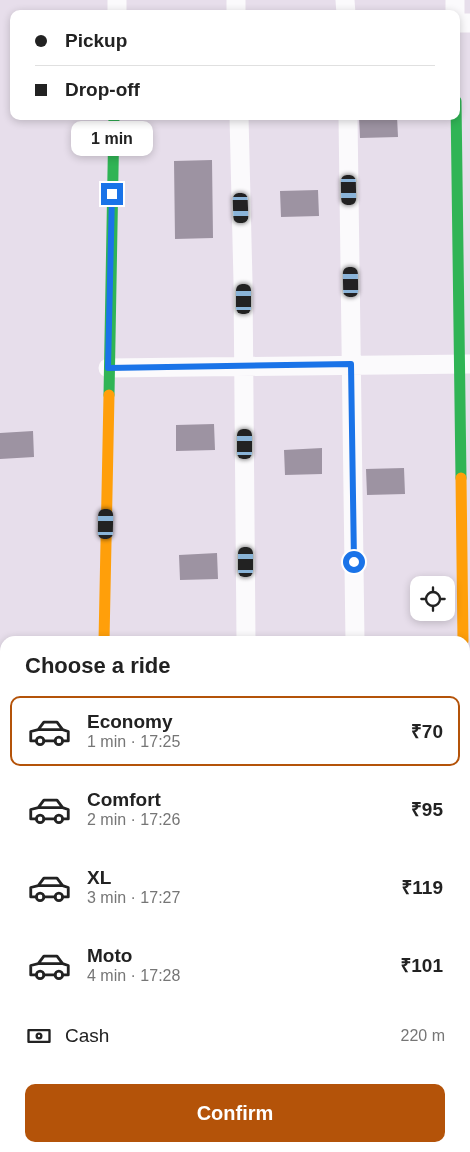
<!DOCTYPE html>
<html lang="en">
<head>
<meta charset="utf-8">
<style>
	:root { --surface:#fff; --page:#f6f6f6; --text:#222; --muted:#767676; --line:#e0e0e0; --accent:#b45309 }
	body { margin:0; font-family:Arial,sans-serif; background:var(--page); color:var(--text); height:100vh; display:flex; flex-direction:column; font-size:19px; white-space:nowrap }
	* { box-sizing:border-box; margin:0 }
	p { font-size:16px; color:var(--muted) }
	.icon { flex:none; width:28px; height:28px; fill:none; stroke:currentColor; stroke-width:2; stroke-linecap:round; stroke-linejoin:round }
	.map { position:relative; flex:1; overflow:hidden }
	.details { position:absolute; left:0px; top:636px; width:470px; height:516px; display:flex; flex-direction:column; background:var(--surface); border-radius:15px 15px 0 0; box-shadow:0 2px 8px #0003 }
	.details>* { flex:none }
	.banner { position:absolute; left:10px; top:10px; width:450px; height:110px; border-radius:10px; box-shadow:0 2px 8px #0003; display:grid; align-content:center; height:110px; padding:0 25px; background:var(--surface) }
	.buttons { position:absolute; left:410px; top:576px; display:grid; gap:10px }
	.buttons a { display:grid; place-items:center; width:45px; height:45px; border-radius:10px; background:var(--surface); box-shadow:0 2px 8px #0003; font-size:25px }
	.end { position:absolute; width:22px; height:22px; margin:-11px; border:6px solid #1a73e8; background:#fff; box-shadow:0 0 0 2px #fff }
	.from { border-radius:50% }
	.bubble { position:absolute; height:35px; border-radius:10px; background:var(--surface); box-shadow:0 2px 8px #0003; font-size:16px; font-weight:700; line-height:35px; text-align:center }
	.car { position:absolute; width:15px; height:30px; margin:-15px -8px; border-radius:6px; box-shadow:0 0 4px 1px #0007; background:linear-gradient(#222 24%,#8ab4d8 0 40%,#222 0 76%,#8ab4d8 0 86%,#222 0) }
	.banner b { display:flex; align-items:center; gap:18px; height:48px; font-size:19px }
	.banner b+b { border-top:1px solid var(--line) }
	.banner i { width:12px; height:12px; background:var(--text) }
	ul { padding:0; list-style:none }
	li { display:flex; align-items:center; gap:15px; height:70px; margin:0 10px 8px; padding:0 15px; border:2px solid transparent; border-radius:10px }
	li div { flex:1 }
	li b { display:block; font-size:19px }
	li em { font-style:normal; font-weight:700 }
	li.selected { border-color:var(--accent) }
	li>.icon { width:45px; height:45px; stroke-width:1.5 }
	h2 { padding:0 25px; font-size:22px; line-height:60px }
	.pay { display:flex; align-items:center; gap:12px; height:55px; padding:0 25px; font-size:19px }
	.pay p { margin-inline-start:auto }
	.button { display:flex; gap:10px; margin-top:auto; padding:10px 25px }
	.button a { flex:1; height:58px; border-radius:10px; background:var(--accent); color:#fff; font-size:20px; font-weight:700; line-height:58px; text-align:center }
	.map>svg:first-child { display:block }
	.building { fill:#9d93a2 }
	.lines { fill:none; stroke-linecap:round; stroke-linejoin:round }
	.street { stroke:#fbfafc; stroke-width:19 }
	.fast { stroke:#30b455; stroke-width:11 }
	.slow { stroke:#ff9f0a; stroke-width:11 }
	.route { stroke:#1a73e8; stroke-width:6 }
</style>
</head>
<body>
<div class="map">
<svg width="470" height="1152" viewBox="0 0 470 1152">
	<rect width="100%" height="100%" fill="#e7deeb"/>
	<!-- building -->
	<path class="building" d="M359 116H397L398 137 360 138Z
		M212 160 213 238 175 239 174 161Z
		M318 190 319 216 281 217 280 191Z
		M214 424 215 450 176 451V425Z
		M33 431 34 457 0 459V433Z
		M322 448V474L285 475 284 450Z
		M404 468 405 494 367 495 366 469Z
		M217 553 218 579 180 580 179 555Z"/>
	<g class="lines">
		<!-- street -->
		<path class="street" d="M236 0V14
			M345 0 346 14
			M455 0V14
			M117 14V0
			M456 23H470
			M239 116 243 282 246 641
			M348 116 355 641
			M108 368 470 364
			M465 724H470
			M0 730H5
			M465 881H470
			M0 898H5
			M465 1121 470 1120
			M0 1134H5
			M233 1148V1152
			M109 1152V1148"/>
		<!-- fast -->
		<path class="fast" d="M456 101 461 478
			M109 395 114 116"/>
		<!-- slow -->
		<path class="slow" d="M461 478 463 641
			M104 641 109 395"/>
	</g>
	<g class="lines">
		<!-- route -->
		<path class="route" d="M112 194 108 368 351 364 354 562"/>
	</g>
</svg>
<div class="buttons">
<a><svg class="icon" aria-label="locate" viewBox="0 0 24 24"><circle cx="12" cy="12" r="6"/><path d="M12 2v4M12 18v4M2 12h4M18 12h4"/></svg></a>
</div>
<i class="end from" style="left:354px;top:562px"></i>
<i class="end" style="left:112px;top:194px"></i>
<div class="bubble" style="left:71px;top:121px;width:82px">1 min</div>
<i class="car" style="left:349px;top:190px;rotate:179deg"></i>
<i class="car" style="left:241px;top:208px;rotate:178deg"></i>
<i class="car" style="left:351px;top:282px;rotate:359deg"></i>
<i class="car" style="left:244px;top:299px;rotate:0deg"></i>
<i class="car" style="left:245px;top:444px;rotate:0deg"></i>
<i class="car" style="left:106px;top:524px;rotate:1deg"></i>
<i class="car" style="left:246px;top:562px;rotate:0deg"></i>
<div class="banner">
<b><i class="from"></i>Pickup</b>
<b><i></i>Drop-off</b>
</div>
<section class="details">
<h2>Choose a ride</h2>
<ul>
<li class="selected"><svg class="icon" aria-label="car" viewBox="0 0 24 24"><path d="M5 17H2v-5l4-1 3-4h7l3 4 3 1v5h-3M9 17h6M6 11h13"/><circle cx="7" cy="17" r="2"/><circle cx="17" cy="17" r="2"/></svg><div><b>Economy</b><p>1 min · 17:25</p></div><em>₹70</em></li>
<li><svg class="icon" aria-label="car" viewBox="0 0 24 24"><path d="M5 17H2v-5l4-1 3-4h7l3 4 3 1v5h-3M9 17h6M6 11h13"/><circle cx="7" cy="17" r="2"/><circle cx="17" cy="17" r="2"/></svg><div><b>Comfort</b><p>2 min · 17:26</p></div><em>₹95</em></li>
<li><svg class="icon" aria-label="car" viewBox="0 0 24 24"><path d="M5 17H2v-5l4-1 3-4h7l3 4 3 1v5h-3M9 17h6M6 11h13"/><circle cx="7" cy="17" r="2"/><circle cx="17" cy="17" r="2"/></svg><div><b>XL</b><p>3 min · 17:27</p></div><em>₹119</em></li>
<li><svg class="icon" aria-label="car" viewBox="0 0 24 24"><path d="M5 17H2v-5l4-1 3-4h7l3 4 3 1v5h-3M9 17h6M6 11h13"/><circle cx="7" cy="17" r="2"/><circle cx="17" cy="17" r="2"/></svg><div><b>Moto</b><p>4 min · 17:28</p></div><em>₹101</em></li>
</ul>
<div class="pay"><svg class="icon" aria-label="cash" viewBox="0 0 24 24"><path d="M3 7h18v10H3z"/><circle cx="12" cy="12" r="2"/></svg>Cash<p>220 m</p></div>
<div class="button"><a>Confirm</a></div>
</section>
</div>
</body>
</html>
